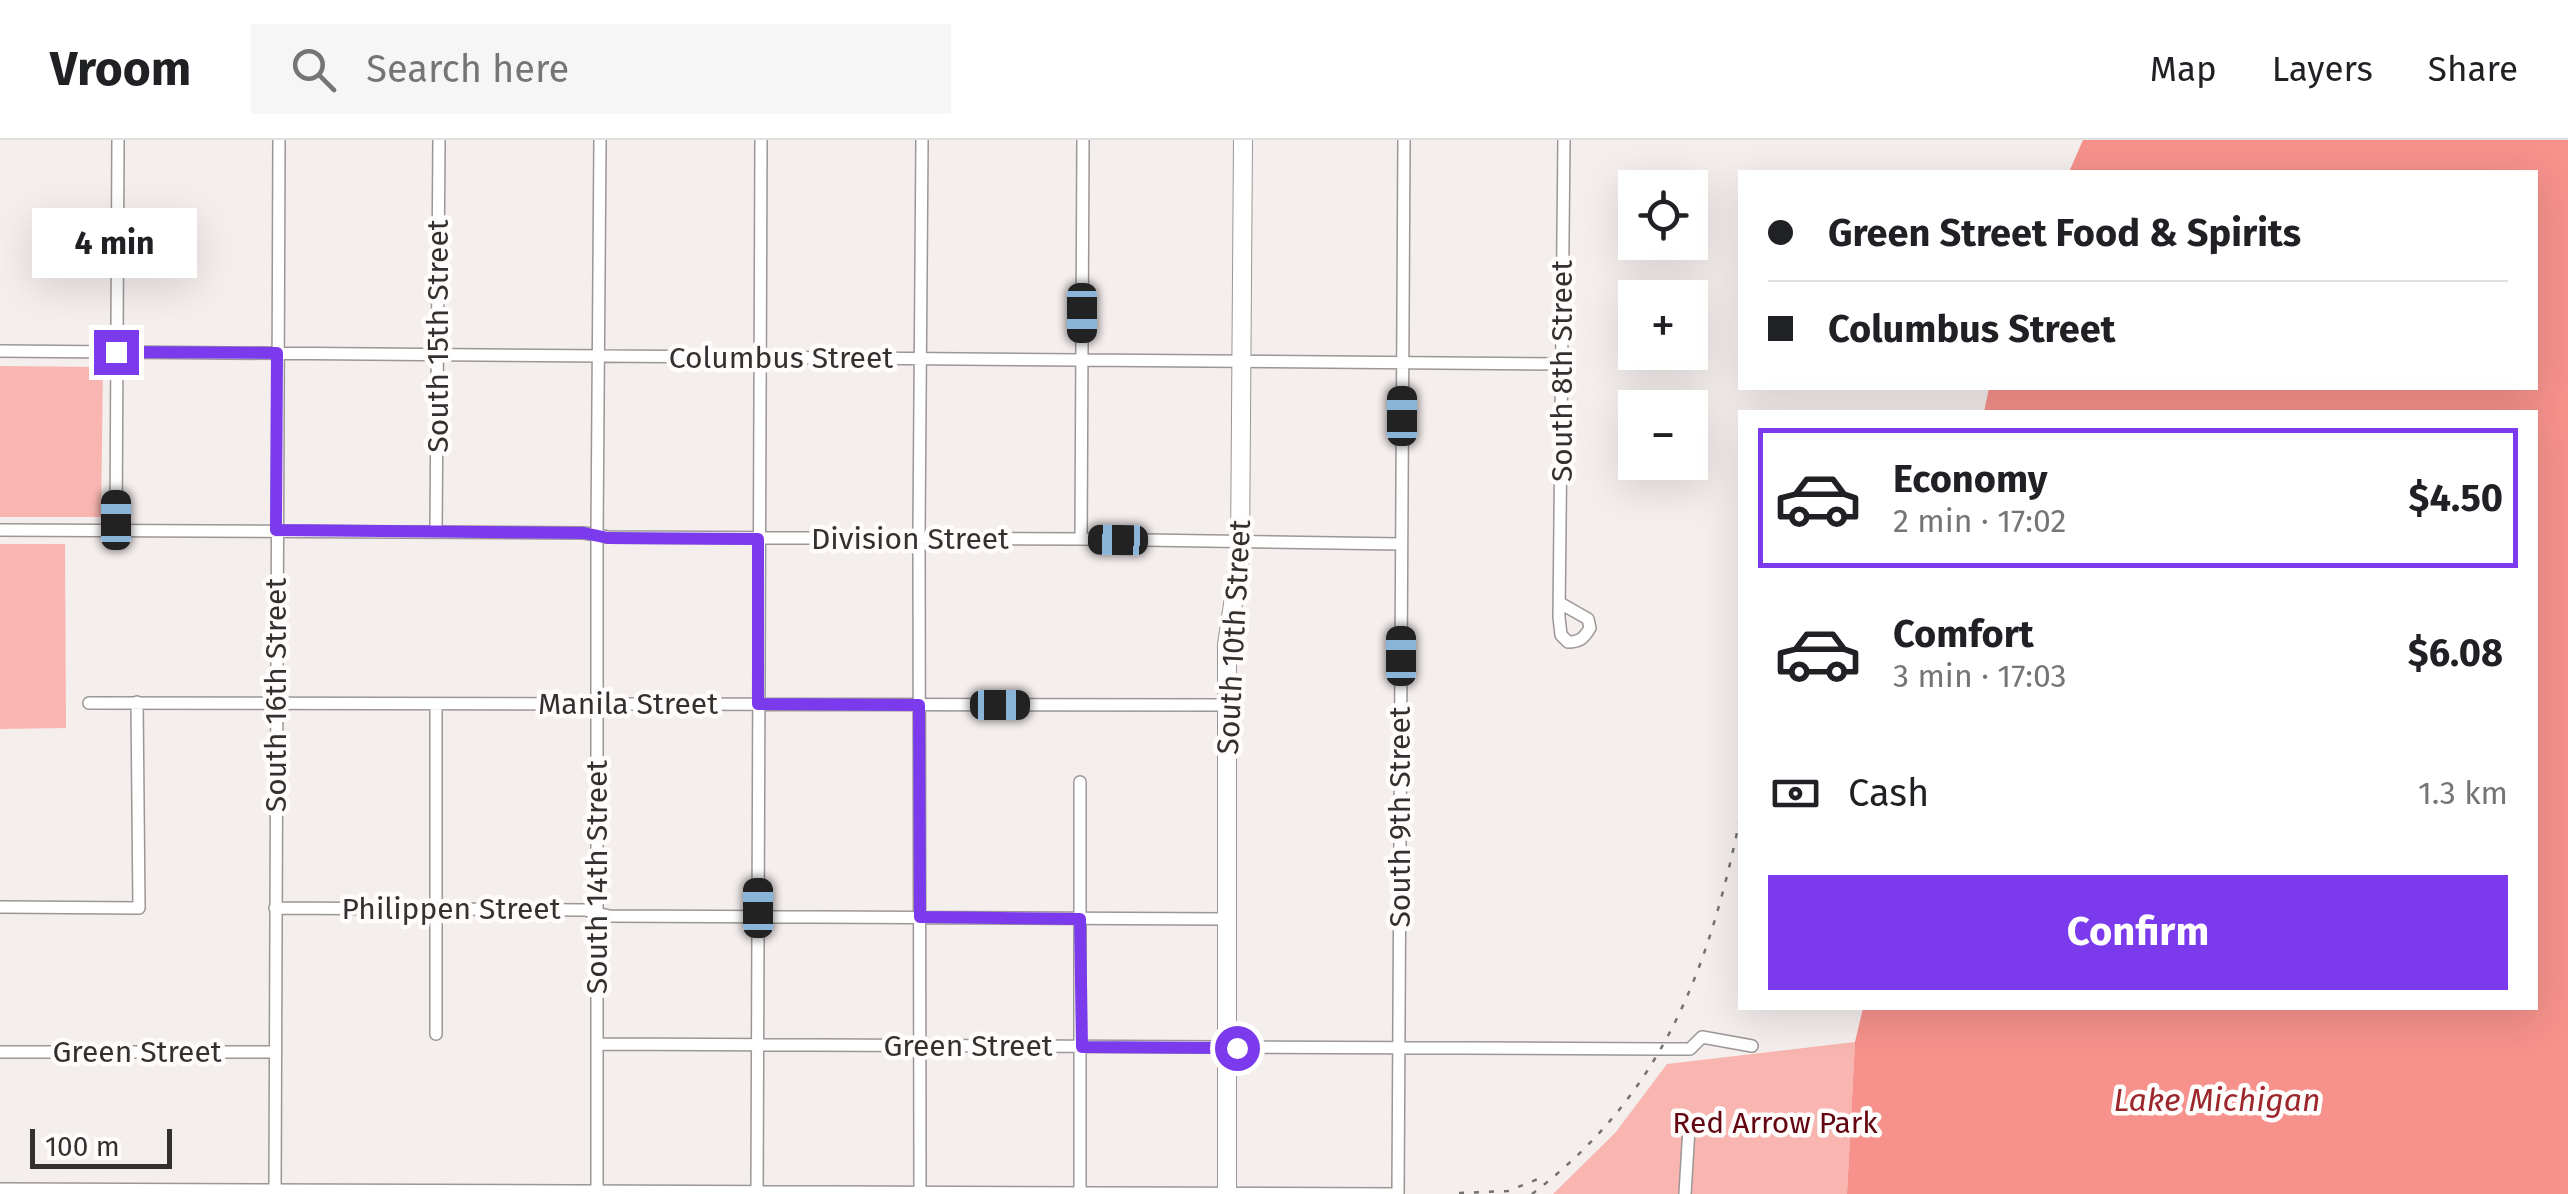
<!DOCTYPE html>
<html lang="en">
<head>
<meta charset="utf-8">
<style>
	:root { --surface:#fff; --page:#f6f6f6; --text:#202124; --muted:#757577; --line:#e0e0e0; --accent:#7c3aed }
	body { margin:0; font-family:"Fira Sans",sans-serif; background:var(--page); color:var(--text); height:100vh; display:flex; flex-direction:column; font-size:38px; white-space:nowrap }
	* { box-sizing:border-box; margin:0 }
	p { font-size:32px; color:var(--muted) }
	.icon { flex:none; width:55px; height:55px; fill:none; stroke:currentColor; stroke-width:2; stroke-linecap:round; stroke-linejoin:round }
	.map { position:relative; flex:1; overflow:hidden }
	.panel { position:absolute; left:1738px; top:270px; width:800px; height:600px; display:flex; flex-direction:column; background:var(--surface); border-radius:0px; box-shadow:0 10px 40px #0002 }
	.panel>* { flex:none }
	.top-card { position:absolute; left:1738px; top:30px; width:800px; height:220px; border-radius:0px; box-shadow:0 10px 40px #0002; display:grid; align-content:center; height:220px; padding:0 30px; background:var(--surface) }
	.buttons { position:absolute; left:1618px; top:30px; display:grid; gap:20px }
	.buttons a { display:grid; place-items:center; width:90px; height:90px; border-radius:0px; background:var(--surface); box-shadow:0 10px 40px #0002; font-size:50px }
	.scale { position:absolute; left:30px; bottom:25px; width:142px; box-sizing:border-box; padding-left:10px; border:5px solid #333030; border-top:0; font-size:28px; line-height:35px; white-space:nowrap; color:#333030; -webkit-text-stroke:8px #fffcfc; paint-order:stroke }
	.end { position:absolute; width:45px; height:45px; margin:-22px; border:12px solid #7c3aed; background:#fff; box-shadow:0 0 0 5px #fff }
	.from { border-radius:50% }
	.bubble { position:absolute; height:70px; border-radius:0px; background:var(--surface); box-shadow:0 10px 40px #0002; font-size:32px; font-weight:700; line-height:70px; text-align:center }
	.car { position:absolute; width:30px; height:60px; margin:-30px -15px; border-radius:12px; box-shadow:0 0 8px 2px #0007; background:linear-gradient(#222 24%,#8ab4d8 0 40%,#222 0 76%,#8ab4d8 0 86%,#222 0) }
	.top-card b { display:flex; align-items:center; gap:35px; height:95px; font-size:38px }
	.top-card b+b { border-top:2px solid var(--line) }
	.top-card i { width:25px; height:25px; background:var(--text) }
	ul { padding:18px 0 0; list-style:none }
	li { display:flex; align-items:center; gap:30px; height:140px; margin:0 20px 15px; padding:0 10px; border:5px solid transparent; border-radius:0px }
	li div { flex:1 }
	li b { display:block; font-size:38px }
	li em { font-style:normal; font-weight:700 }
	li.selected { border-color:var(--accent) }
	li>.icon { width:90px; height:90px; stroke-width:1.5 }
	.pay { display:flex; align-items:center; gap:25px; height:110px; padding:0 30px; font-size:38px }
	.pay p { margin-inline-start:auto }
	.primary-button { display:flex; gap:20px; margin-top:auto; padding:20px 30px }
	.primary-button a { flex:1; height:115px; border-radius:0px; background:var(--accent); color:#fff; font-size:40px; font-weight:700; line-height:115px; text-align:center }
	header { display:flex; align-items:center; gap:60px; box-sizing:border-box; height:140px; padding:0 50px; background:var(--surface); border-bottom:2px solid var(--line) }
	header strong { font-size:48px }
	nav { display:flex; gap:55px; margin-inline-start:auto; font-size:35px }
	.search { width:700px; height:90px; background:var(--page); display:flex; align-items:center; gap:25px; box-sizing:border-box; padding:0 35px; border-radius:0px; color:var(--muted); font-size:38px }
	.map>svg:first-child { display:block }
	.green { fill:#f9b6b1 }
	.water { fill:#f6918c }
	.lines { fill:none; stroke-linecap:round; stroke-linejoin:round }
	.street-casing { stroke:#9c9696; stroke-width:14 }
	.secondary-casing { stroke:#9c9696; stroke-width:20 }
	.street { stroke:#fff; stroke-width:11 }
	.secondary { stroke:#fff; stroke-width:18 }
	.rail { stroke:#757170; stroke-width:2.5; stroke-dasharray:5 10; stroke-linecap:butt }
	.route { stroke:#7c3aed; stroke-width:12 }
	.labels { text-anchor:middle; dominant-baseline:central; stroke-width:9; stroke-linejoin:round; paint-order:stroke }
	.street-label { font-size:30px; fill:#333030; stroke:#fffcfc }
	.park-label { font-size:30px; fill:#630611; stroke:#fffcfc }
	.water-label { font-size:32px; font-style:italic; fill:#9b262b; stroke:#fffcfc }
</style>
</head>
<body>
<header>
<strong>Vroom</strong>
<div class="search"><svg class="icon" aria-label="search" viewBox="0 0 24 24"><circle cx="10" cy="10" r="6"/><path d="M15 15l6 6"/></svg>Search here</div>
<nav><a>Map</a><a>Layers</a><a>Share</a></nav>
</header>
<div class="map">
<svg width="2568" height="1054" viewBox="0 0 2568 1054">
	<rect width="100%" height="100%" fill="#f4eeed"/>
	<!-- green -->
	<path class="green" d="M0 226 103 227 101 377H0Z
		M0 404H65L66 588 0 589Z
		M1855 902 1847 1054H1553L1615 993 1667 924Z"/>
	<!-- water -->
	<path class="water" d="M2083 0H2568V1054H1847L1855 902 1863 868H2535V272H1984L1989 248H2535V32H2069Z"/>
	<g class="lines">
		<!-- street casing -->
		<g class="street-casing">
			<path id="street" d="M0 211 1562 224
				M0 390 584 393 608 397 1081 399 1400 404
				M116 390 118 0
				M436 391 439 0
				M1081 399 1083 0
				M1560 463 1588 479 1590 488C1584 498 1580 502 1568 502L1561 495 1559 477 1564 0
				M89 563 1227 565
				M436 564V894
				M0 767 139 768 137 562
				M275 768 585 770 609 776 1227 779
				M598 904 1661 909H1690L1702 897 1752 906
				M0 912H275
				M0 1049 1398 1054 1404 0
				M275 1051 279 0
				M597 1054V395L600 0
				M757 1054 761 0
				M920 1054 919 392 922 0
				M1080 1054V642
				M1685 1054 1689 988"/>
		</g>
		<!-- secondary casing -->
		<g class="secondary-casing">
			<path id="secondary" d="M1227 1054V505L1240 416 1243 0"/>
		</g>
		<!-- street -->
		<use href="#street" class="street"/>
		<!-- secondary -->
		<use href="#secondary" class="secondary"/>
		<!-- rail -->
		<path class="rail" d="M1459 1053 1508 1051 1543 1037
			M1532 1054C1661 956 1709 831 1740 678"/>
	</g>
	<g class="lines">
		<!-- route -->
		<path class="route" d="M116 212 277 213 276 390 584 393 608 398 758 399V564L919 565 920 777 1080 779 1082 907 1237 908"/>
	</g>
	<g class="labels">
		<!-- street labels -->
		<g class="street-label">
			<text transform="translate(438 196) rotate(-90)">South 15th Street</text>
			<text x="781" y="218">Columbus Street</text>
			<text transform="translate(1562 231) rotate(-90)">South 8th Street</text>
			<text x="910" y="399">Division Street</text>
			<text transform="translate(1234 497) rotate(-87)">South 10th Street</text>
			<text transform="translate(276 555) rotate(-90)">South 16th Street</text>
			<text x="628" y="564">Manila Street</text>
			<text transform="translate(1400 677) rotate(-90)">South 9th Street</text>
			<text transform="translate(597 737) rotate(-90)">South 14th Street</text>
			<text x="451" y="769">Philippen Street</text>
			<text x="968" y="906">Green Street</text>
			<text x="137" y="912">Green Street</text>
		</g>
		<!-- park labels -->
		<g class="park-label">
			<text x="1775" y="983">Red Arrow Park</text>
		</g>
		<!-- water labels -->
		<g class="water-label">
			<text x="2217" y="960">Lake Michigan</text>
		</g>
	</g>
</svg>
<div class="buttons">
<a><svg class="icon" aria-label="locate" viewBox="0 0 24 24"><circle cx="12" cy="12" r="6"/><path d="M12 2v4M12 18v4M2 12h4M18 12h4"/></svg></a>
<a>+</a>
<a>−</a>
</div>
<div class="scale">100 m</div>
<i class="end from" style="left:1237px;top:908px"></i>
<i class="end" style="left:116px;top:212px"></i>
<div class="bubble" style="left:32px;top:68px;width:165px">4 min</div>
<i class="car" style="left:1082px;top:173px;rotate:180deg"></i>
<i class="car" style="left:1402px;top:276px;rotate:0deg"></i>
<i class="car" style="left:116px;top:380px;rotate:0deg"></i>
<i class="car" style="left:1118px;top:400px;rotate:271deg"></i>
<i class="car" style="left:1401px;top:516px;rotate:0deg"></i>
<i class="car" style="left:1000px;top:565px;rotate:90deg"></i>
<i class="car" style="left:758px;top:768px;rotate:0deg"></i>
<div class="top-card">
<b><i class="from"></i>Green Street Food &amp; Spirits</b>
<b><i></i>Columbus Street</b>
</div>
<section class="panel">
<ul>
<li class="selected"><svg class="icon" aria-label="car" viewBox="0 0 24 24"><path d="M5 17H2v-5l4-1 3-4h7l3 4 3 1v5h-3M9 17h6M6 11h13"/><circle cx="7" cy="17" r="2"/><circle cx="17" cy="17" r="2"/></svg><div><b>Economy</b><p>2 min · 17:02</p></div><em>$4.50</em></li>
<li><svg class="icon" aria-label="car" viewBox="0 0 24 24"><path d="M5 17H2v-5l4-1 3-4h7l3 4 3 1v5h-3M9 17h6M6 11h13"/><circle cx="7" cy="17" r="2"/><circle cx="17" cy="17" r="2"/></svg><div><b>Comfort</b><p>3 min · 17:03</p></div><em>$6.08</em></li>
</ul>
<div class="pay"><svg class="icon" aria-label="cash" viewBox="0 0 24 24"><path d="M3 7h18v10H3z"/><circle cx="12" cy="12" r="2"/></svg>Cash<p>1.3 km</p></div>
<div class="primary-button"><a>Confirm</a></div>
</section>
</div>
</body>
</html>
